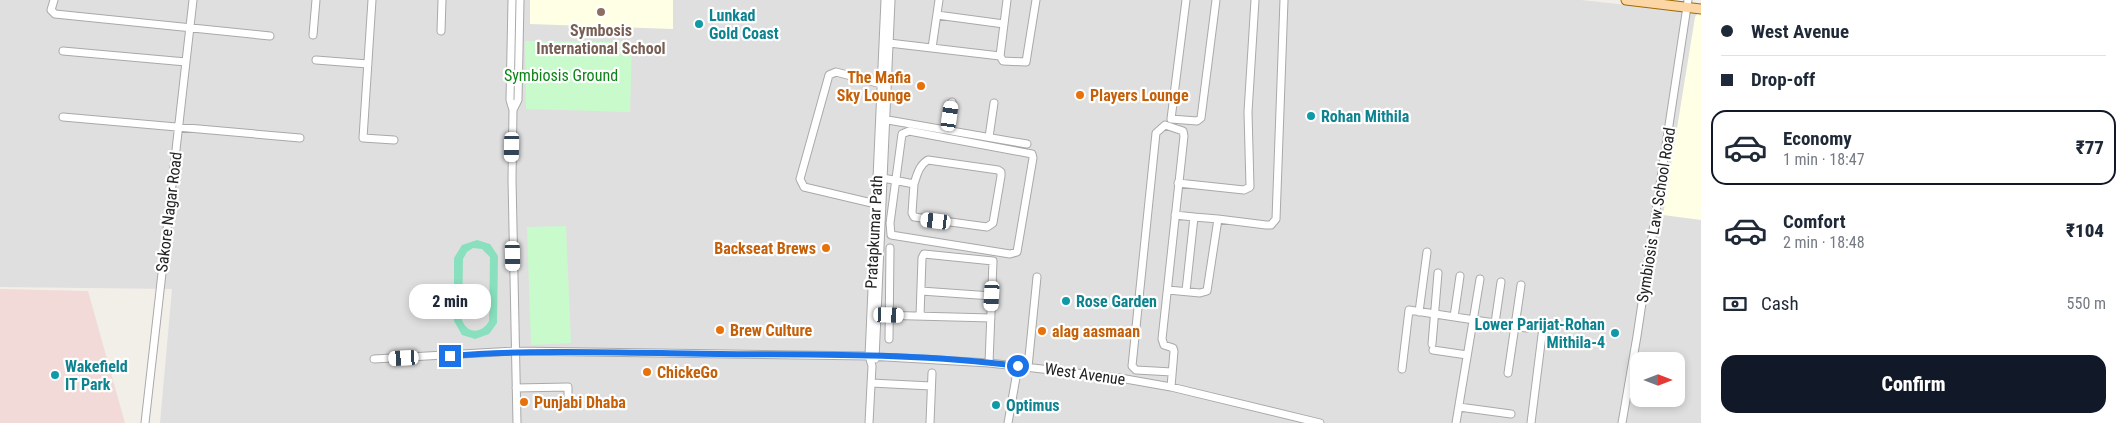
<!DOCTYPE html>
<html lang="en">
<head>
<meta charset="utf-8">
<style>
	:root { --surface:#fff; --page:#f6f6f7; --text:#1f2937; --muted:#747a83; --line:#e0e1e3; --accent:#111827 }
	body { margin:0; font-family:"Roboto Condensed",sans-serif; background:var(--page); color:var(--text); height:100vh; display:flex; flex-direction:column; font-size:19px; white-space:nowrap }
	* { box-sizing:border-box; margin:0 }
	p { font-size:16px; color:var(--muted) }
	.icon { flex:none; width:28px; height:28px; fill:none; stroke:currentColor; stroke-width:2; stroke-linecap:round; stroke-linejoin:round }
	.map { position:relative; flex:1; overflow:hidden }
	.drawer { display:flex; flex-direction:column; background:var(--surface); width:425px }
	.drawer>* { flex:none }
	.top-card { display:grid; align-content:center; height:110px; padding:0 20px; background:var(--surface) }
	.needle { width:32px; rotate:90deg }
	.buttons { position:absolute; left:1630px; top:352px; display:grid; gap:10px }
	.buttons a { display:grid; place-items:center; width:55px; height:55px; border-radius:10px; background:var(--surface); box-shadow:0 2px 8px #0003; font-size:25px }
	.end { position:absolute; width:22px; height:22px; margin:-11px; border:6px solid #1a73e8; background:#fff; box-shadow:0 0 0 2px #fff }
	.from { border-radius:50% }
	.bubble { position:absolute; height:35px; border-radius:15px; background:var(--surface); box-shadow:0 2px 8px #0003; font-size:16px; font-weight:800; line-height:35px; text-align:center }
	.car { position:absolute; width:15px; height:30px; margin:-15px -8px; border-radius:6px; box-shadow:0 0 4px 1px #0007; background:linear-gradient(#fff 24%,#345 0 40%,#fff 0 76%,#345 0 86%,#fff 0) }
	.top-card b { display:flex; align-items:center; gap:18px; height:48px; font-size:19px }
	.top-card b+b { border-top:1px solid var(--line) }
	.top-card i { width:12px; height:12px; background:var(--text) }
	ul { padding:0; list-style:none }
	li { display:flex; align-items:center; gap:15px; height:75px; margin:0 10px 8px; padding:0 10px; border:2px solid transparent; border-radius:15px }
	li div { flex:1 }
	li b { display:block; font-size:19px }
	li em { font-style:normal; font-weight:800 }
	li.current { border-color:var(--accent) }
	li>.icon { width:45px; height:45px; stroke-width:1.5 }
	.pay { display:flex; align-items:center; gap:12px; height:55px; padding:0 20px; font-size:19px }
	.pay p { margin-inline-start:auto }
	.button { display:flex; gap:10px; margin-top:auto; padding:10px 20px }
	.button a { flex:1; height:58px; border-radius:15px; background:var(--accent); color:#fff; font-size:20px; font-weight:800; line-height:58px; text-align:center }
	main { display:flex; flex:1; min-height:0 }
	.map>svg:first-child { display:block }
	.residential { fill:#e0dfdf; fill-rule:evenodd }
	.commercial { fill:#f2dad9 }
	.education { fill:#ffffe5 }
	.park { fill:#c8facc }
	.pitch { fill:#88e0be; fill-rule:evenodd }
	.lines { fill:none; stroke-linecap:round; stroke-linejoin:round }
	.minor-casing { stroke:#a9a9a9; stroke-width:9 }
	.major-casing { stroke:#a06b00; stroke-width:11 }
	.minor { stroke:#fff; stroke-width:7 }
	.major { stroke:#fcd6a4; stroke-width:9 }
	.route { stroke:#1a73e8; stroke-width:6 }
	.education-dot { fill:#8d6e63; stroke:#fff; stroke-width:2 }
	.culture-dot { fill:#0f9aa8; stroke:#fff; stroke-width:2 }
	.food-dot { fill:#e8710a; stroke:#fff; stroke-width:2 }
	.labels { text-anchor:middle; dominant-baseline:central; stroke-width:4.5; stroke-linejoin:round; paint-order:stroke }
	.culture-label { font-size:16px; font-weight:bold; fill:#0d838f; stroke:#fff; text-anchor:start }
	.education-label { font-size:16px; font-weight:bold; fill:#785e54; stroke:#fff }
	.park-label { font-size:16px; fill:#0c8416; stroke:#fff }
	.food-label { font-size:16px; font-weight:bold; fill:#c56008; stroke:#fff; text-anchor:start }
	.street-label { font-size:16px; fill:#222; stroke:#fff }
</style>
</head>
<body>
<main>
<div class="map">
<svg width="1701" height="423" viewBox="0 0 1701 423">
	<rect width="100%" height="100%" fill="#f2efe9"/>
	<!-- residential -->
	<path class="residential" d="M0 0H1581L1701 13V423H160L172 289 0 287ZM1639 361H1676V399H1639Z"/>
	<!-- commercial -->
	<path class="commercial" d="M0 289 88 291 125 423H0Z"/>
	<!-- education -->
	<path class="education" d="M530 0H673V29L530 24Z
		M1698 13H1701V220L1663 215 1695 17Z"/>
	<!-- park -->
	<path class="park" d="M525 41 632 42 630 112 526 109Z
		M566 226 571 343 531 345 527 227Z"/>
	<!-- pitch -->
	<path class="pitch" d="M477 240 490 244 498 256 497 323 489 334 475 339 462 335 454 321V258L462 245ZM473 248 482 249 490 257 489 321C482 334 467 334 462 320L463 259 467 252Z"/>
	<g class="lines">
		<!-- minor casing -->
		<g class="minor-casing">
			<path id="minor" d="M54 0 51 10 55 14 270 36
				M372 0 363 138 394 140
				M512 0 510 100 513 110 512 179 517 423
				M1186 0 1171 119 1197 121 1201 118 1216 0
				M937 15 1004 24
				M441 31 442 0
				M313 35 316 0
				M889 43 1000 56 1003 61 1026 62 1036 0
				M932 48 939 0
				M63 51 186 62
				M1000 56 1007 0
				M316 60 368 64
				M513 110 518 100 520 0
				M63 117 300 138
				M882 119 1027 144
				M948 129 952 102
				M909 131 1032 154 1033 158 1017 252 1010 254 891 235 890 223 902 134Z
				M989 137 994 103
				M883 178 914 184C917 175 919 165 928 160L998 170 1001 172V176L993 223 987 227 914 217 912 213 914 184
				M1178 183 1244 190 1250 187 1248 112 1255 0
				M876 204 804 187 800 179 829 75 836 72 881 84
				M1175 215 1194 217 1186 291
				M1194 217 1218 219
				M1168 290 1200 293 1207 291 1218 219 1266 225H1271L1276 219 1284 0
				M921 291 992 296
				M1419 312 1427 252
				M877 315 991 318
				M920 316 922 258 924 254 993 261 989 363
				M1454 317 1460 276
				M1495 323 1501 282
				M889 339 890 248
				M1432 344 1438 273
				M1433 350 1467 355
				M374 359 515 351 869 356 989 363 1120 378 1171 387 1320 423
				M875 359 891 0
				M1028 367 1037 277
				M1402 369 1409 310 1527 328
				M1508 373 1521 285
				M871 383 931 386
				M1171 387 1174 351 1173 348 1164 345 1162 339 1184 136 1183 131 1165 125 1156 133 1132 366 1136 370 1172 372
				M516 388 568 387V405
				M1459 407 1511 414
				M145 423 193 0
				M869 423 872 366 869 356 885 0
				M930 423 932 373
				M1008 423 1018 366
				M1456 423 1480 279
				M1531 423 1543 327
				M1622 423 1637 336 1688 0"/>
		</g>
		<!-- major casing -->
		<g class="major-casing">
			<path id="major" d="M1626 0 1701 9"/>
		</g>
		<!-- minor -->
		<use href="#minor" class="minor"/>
		<!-- major -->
		<use href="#major" class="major"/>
	</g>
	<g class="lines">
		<!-- route -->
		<path class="route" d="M450 356C539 349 629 353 719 354 818 355 919 353 1018 366"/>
	</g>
	<!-- markers -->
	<circle class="education-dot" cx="601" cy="12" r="5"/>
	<g class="culture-dot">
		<circle cx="699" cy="24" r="5"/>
		<circle cx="1311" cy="116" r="5"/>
		<circle cx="1066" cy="301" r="5"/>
		<circle cx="1615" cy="333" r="5"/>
		<circle cx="55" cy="375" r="5"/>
		<circle cx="996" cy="405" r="5"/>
	</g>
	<g class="food-dot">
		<circle cx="921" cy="86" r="5"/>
		<circle cx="1080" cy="95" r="5"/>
		<circle cx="826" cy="248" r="5"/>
		<circle cx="720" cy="330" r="5"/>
		<circle cx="1042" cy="331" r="5"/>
		<circle cx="647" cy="372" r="5"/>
		<circle cx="524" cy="402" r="5"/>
	</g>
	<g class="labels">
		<!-- culture labels -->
		<g class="culture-label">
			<text x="709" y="15">Lunkad<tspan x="709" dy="18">Gold Coast</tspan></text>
			<text x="1321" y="116">Rohan Mithila</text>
			<text x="1076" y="301">Rose Garden</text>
			<text x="1605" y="324" text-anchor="end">Lower Parijat-Rohan<tspan x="1605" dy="18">Mithila-4</tspan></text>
			<text x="65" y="366">Wakefield<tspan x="65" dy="18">IT Park</tspan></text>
			<text x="1006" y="405">Optimus</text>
		</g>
		<!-- education labels -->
		<g class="education-label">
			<text x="601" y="30">Symbosis<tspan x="601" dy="18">International School</tspan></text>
		</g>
		<!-- park labels -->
		<g class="park-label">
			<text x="561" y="75">Symbiosis Ground</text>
		</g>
		<!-- food labels -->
		<g class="food-label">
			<text x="911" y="77" text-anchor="end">The Mafia<tspan x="911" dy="18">Sky Lounge</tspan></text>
			<text x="1090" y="95">Players Lounge</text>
			<text x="816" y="248" text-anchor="end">Backseat Brews</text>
			<text x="730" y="330">Brew Culture</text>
			<text x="1052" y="331">alag aasmaan</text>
			<text x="657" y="372">ChickeGo</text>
			<text x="534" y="402">Punjabi Dhaba</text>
		</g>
		<!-- street labels -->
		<g class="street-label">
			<text transform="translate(169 212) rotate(-83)">Sakore Nagar Road</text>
			<text transform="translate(1656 215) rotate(-81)">Symbiosis Law School Road</text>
			<text transform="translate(874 232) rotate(-87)">Pratapkumar Path</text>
			<text transform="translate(1085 374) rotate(8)">West Avenue</text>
		</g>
	</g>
</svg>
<div class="buttons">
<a><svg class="needle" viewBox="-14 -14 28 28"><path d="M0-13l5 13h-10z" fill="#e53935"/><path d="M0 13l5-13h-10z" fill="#747a83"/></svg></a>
</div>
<i class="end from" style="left:1018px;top:366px"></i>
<i class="end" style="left:450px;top:356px"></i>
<div class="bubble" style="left:409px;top:284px;width:82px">2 min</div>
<i class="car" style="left:950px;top:116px;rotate:8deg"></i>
<i class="car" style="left:512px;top:147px;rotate:181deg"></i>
<i class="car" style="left:936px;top:221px;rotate:277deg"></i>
<i class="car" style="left:513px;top:256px;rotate:179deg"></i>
<i class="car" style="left:992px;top:296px;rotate:183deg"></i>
<i class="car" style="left:889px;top:315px;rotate:92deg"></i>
<i class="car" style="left:404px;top:358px;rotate:267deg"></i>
</div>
<section class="drawer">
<div class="top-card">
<b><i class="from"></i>West Avenue</b>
<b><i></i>Drop-off</b>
</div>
<ul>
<li class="current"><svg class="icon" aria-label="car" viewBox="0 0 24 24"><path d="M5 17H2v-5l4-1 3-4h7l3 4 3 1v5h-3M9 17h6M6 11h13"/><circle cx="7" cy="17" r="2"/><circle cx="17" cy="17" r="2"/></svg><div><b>Economy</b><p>1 min · 18:47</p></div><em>₹77</em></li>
<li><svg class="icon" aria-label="car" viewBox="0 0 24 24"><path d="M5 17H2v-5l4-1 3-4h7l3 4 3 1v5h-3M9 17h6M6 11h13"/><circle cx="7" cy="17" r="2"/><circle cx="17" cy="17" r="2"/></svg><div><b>Comfort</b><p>2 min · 18:48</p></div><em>₹104</em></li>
</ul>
<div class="pay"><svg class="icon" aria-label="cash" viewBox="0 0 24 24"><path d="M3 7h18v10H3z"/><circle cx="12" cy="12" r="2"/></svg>Cash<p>550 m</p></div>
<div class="button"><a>Confirm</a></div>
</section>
</main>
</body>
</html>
